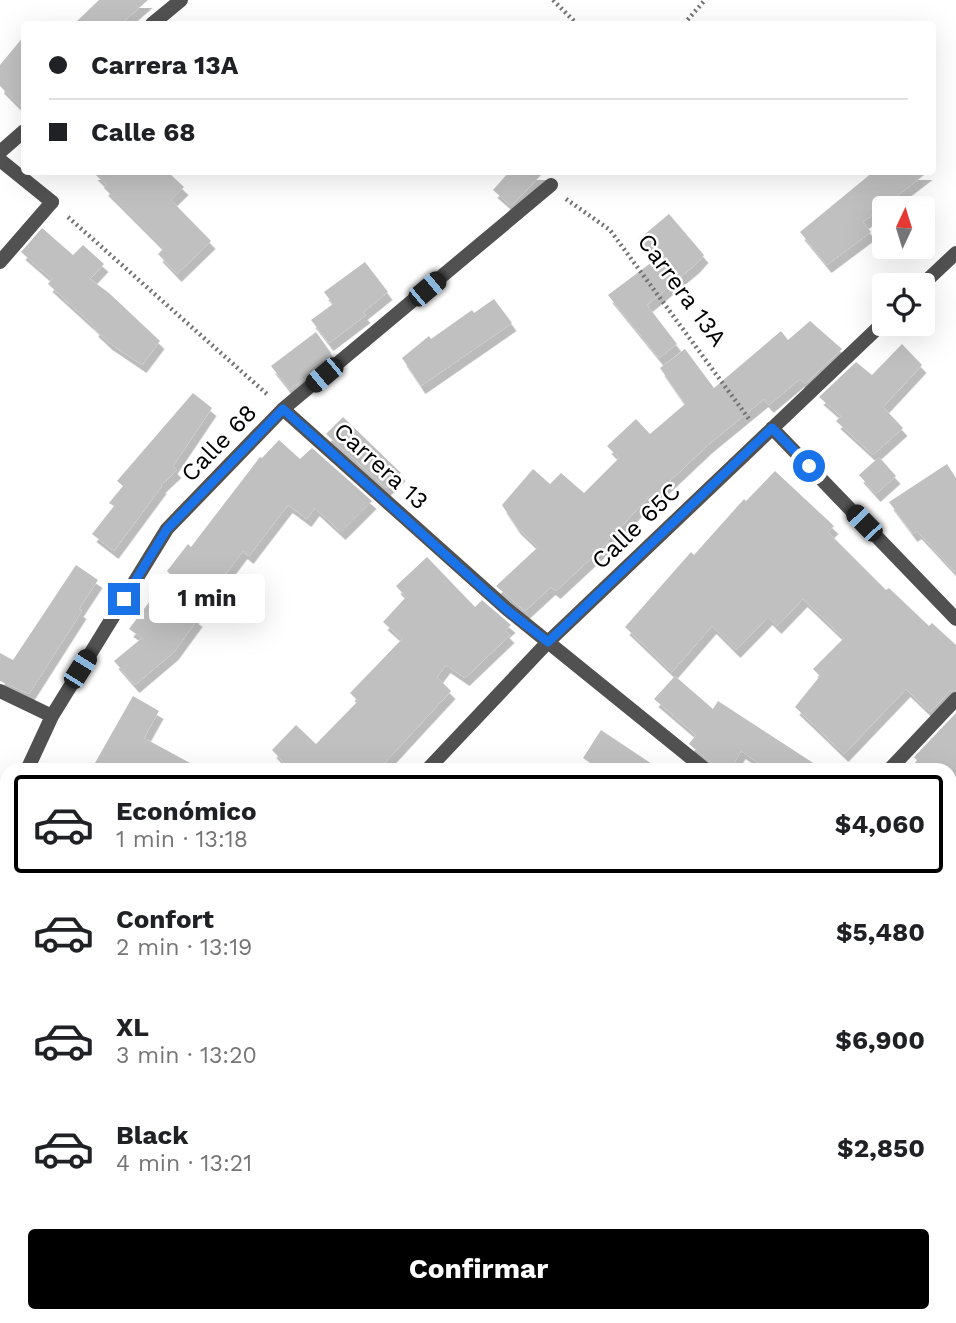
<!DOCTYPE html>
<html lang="es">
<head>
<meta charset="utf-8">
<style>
	:root { --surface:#fff; --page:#f6f6f6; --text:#202124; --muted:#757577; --line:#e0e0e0; --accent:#000 }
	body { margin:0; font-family:"Work Sans",sans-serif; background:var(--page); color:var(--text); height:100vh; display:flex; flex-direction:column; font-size:26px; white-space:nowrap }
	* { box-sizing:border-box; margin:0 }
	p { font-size:23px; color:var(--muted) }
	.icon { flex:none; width:38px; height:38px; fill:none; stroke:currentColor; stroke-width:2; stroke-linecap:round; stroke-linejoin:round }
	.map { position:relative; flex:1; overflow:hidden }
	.details { position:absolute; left:0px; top:763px; width:957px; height:560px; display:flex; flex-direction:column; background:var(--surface); border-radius:21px 21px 0 0; box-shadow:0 7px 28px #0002 }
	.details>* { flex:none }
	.guide { position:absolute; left:21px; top:21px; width:915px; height:154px; border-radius:7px; box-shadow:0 7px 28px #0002; display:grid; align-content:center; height:154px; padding:0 28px; background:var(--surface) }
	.needle { width:46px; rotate:4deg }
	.fabs { position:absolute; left:872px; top:196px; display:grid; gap:14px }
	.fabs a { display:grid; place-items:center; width:63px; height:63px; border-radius:7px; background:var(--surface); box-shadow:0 7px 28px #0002; font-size:35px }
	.end { position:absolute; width:32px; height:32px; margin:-16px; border:9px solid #1a73e8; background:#fff; box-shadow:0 0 0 4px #fff }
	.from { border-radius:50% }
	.bubble { position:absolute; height:49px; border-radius:7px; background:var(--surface); box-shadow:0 7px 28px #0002; font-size:23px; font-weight:700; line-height:49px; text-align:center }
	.car { position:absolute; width:21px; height:42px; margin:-21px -10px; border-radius:9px; box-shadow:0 0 5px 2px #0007; background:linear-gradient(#222 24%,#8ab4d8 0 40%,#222 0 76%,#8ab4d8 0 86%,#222 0) }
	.guide b { display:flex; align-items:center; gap:24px; height:66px; font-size:26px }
	.guide b+b { border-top:2px solid var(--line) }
	.guide i { width:18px; height:18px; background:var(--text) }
	ul { padding:12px 0 0; list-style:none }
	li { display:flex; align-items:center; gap:21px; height:98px; margin:0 14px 10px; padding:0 14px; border:4px solid transparent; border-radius:7px }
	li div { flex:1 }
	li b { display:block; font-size:26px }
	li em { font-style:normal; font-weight:700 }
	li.current { border-color:var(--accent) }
	li>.icon { width:63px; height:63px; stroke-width:1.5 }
	.cta { display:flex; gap:14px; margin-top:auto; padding:14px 28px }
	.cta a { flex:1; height:80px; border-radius:7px; background:var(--accent); color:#fff; font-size:28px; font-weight:700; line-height:80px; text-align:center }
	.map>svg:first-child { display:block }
	.building { fill:#c0c0c0; filter:url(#shadow) }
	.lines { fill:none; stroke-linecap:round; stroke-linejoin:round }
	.path { stroke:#737373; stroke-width:4.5; stroke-dasharray:2 3.5; stroke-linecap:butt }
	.service { stroke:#515151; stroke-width:14 }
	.minor { stroke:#515151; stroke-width:14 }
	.route { stroke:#1a73e8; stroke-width:9 }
	.labels { text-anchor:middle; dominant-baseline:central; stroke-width:5; stroke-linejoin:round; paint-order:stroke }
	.street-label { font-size:24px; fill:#000; stroke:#fff }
</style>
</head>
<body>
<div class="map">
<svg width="956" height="1323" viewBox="0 0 956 1323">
	<defs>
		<filter id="shadow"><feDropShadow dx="4.5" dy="8" stdDeviation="0" flood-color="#0004"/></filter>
	</defs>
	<rect width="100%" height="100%" fill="#fff"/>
	<!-- building -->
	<path class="building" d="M99 0H148L121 24H74Z
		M24 36V110L0 86V65Z
		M93 172H168L184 187 171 200 211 241 177 274 158 254 164 248 104 188 106 185Z
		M509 172H544L511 206 493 190Z
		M873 172H928L863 222 871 232 827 265 800 232Z
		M669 214 704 255 695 265 647 305 677 344 659 358 608 295 656 259 639 239Z
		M42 228 73 255 83 245 104 264 90 279 109 293 160 341 142 365 108 342 94 329 95 327 48 284 52 279 21 252Z
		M365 262 388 292 363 312 366 315 329 343 311 320 333 304 324 292Z
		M494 299 512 323 421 386 402 358 429 336 431 339 472 310 474 313Z
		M810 321 842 349 805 384 800 379 769 405 764 399 708 445 654 496 652 493 598 552 556 591 551 587 525 611 496 586 538 547 516 526 502 505 533 469 550 484 561 473 584 493 619 458 607 446 636 419 650 434 685 404 660 368 685 349 714 388 781 331 788 340Z
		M316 332 331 353 308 371 310 374 290 390 271 366Z
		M902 344 922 365 883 407 903 428 873 455 836 421 841 416 819 397 856 362 872 375Z
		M193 393 212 408 173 466 177 470 161 485 162 486 114 551 92 534 114 506 109 503 123 486 117 481Z
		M343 417 401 473 386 488 326 434Z
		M279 440 300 459 312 448 372 501 341 532 315 508 307 519 288 505 249 556 243 551 194 616 198 619 174 652 135 685 114 661 142 638 129 629 170 574 167 571 188 544 191 547 260 457 262 458Z
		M879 457 896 476 876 494 859 475Z
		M947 464 956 478V573L917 531 913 534 889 502Z
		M775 471 834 526 828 532 886 590 889 588 929 626 932 623 956 645V690L949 692 930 712 906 689 844 754 795 707 820 676 813 669 844 638 803 599 777 626 768 617 736 650 712 626 672 672 625 627 691 552 694 555 744 499 746 501Z
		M427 557 475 607 482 600 511 625 505 630 510 635 465 678 446 665 437 677 451 691 378 770H291L272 750 296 725 316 744 358 701 350 693 402 639 383 622 406 597 396 586Z
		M76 565 98 580 79 609 82 611 29 694 0 681V653L13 660Z
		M675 676 713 709 718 701 824 770H769L741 751 730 770H715L712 763 689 744 696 735 654 699Z
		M133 696 159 711 144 738 203 770H91Z
		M956 713V770H910L917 760 914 757Z
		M601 730 661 770H601L583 758Z"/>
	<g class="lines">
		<!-- path -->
		<path class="path" d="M553 0 577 24
			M684 24 705 0
			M566 199 610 230 749 419
			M68 217 268 395"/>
		<!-- service -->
		<path class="service" d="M152 24 181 0
			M0 152 24 131
			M0 262 52 202"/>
		<!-- minor -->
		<path class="minor" d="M0 160 52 202
			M922 285 956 253
			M283 409 507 609 706 770
			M772 428 956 619
			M0 691 52 716
			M27 770 52 716 167 529 283 409 551 185
			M427 770 548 642 884 322
			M889 770 956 699
			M0 830 7 815
			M0 891 7 897
			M950 948 956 952
			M950 1182 956 1186
			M0 1218 7 1210
			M611 1316 624 1323
			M459 1323 464 1316"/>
	</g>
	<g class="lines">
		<!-- route -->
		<path class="route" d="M124 599 167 529 283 409 507 610 548 642 772 428 809 466"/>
	</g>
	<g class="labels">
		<!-- street labels -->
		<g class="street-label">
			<text transform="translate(682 290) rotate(54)">Carrera 13A</text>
			<text transform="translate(219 443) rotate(-46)">Calle 68</text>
			<text transform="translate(381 466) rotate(42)">Carrera 13</text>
			<text transform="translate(636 526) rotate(-44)">Calle 65C</text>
		</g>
	</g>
</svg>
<div class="fabs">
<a><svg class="needle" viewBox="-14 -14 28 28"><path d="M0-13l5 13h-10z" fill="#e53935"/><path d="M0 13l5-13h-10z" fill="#757577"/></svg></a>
<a><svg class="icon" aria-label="locate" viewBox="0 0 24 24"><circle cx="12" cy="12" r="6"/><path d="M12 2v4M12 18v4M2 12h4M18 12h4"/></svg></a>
</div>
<i class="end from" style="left:809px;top:466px"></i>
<i class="end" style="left:124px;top:599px"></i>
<div class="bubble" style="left:149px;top:574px;width:116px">1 min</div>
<i class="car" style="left:427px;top:289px;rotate:50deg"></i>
<i class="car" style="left:324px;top:375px;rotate:230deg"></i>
<i class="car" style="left:864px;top:523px;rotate:316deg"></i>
<i class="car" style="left:80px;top:669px;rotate:32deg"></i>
<div class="guide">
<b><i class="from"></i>Carrera 13A</b>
<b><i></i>Calle 68</b>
</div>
<section class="details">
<ul>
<li class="current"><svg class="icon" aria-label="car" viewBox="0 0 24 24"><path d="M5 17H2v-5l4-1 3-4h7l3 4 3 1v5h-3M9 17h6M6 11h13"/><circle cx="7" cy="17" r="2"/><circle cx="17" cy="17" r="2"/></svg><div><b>Económico</b><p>1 min · 13:18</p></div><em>$4,060</em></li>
<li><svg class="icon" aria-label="car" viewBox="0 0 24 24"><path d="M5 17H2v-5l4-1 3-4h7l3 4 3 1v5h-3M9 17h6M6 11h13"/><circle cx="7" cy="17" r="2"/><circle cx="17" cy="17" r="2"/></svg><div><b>Confort</b><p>2 min · 13:19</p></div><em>$5,480</em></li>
<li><svg class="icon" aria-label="car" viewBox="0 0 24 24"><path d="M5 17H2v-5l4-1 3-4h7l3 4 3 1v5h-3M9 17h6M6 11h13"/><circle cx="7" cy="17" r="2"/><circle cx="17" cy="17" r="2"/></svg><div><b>XL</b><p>3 min · 13:20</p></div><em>$6,900</em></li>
<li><svg class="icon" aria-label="car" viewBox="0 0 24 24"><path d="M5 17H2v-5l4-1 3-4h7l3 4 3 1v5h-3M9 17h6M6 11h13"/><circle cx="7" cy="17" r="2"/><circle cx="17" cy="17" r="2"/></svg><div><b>Black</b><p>4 min · 13:21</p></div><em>$2,850</em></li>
</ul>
<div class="cta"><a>Confirmar</a></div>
</section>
</div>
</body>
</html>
